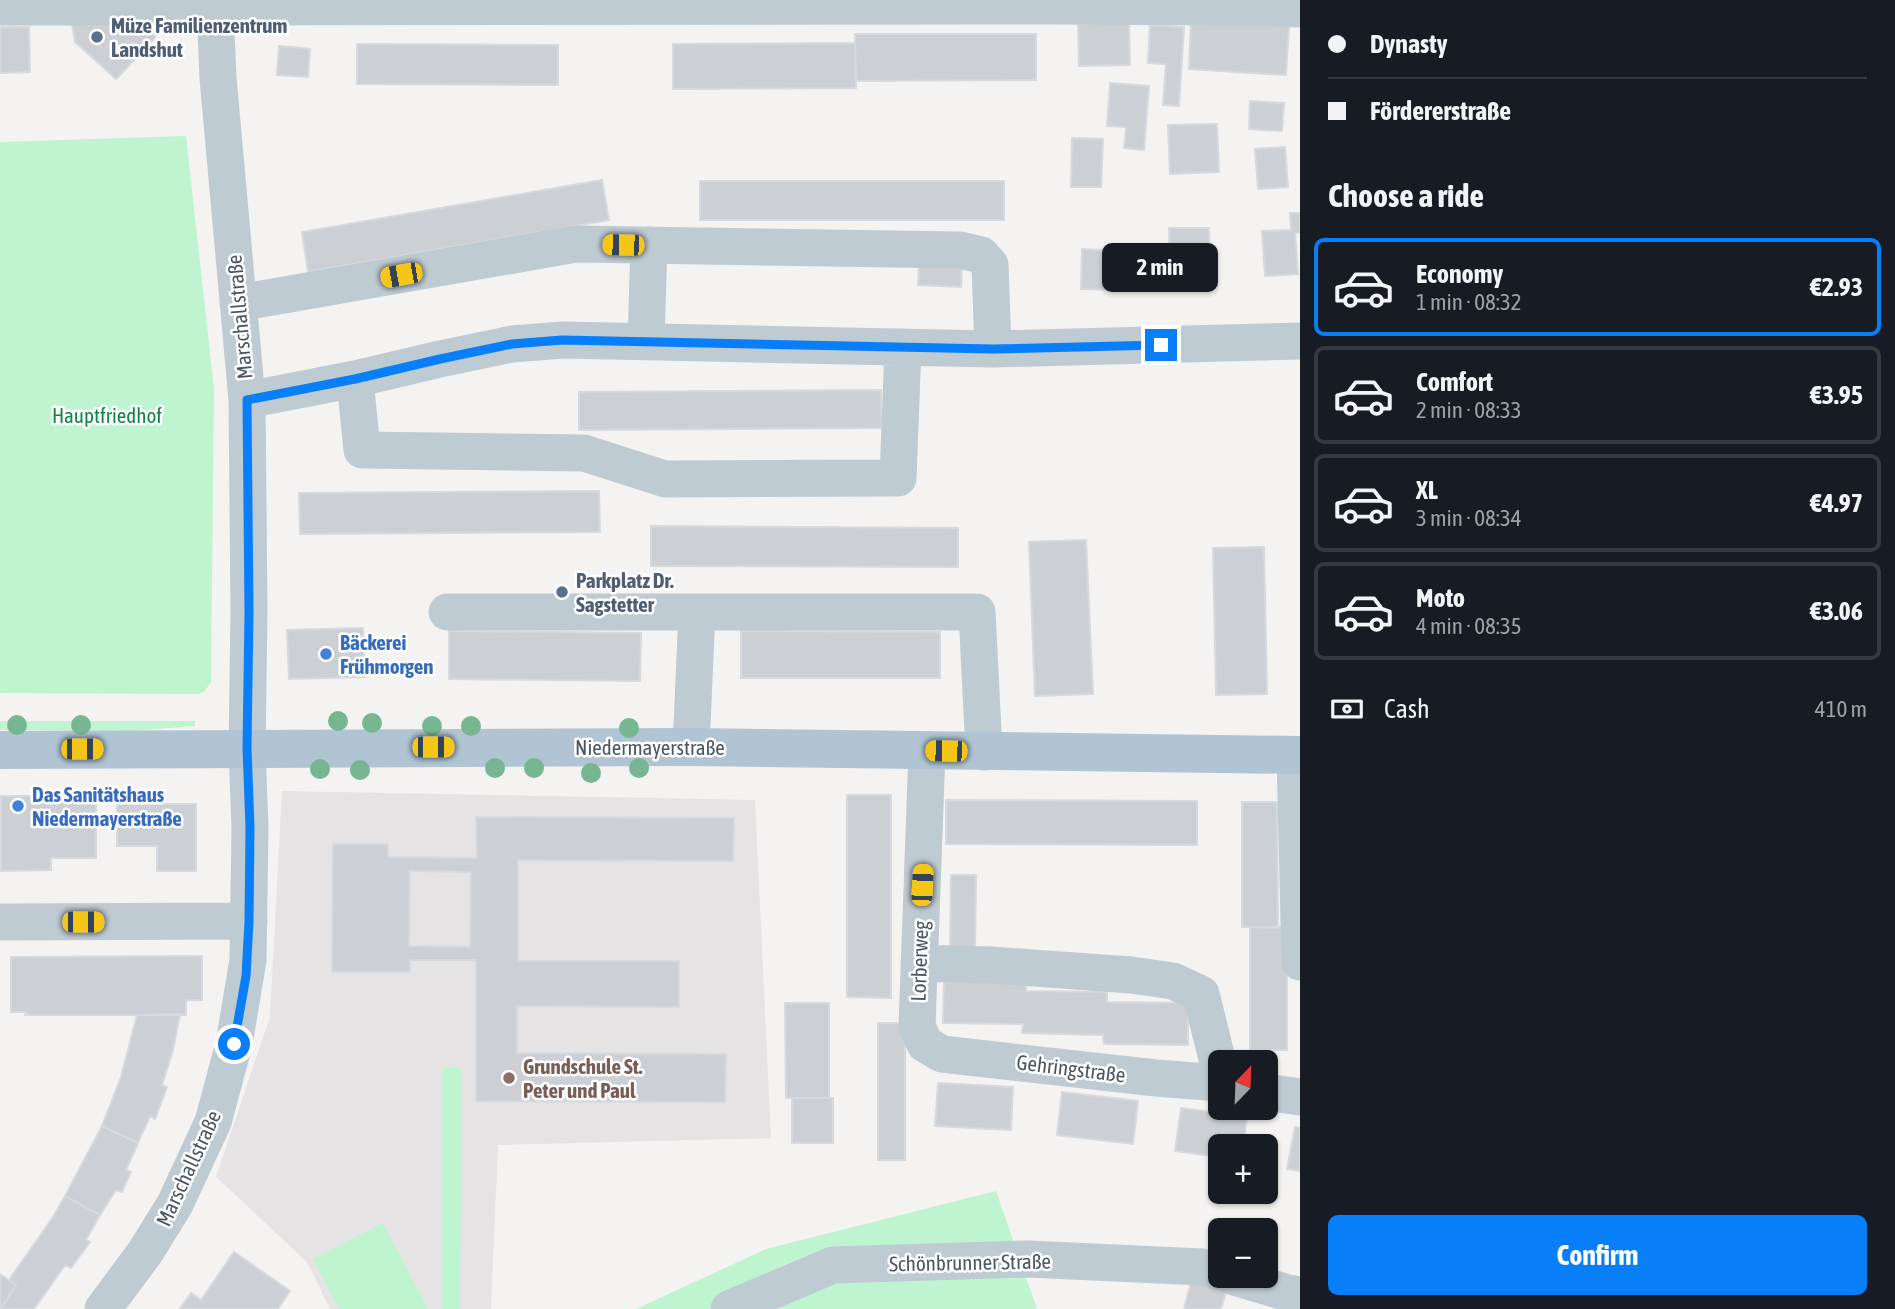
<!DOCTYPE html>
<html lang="en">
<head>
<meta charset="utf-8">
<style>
	:root { --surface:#171b24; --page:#242831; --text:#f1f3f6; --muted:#9ea1a6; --line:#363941; --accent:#087ff8 }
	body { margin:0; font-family:"Asap Condensed",sans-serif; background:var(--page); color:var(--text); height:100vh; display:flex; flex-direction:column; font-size:26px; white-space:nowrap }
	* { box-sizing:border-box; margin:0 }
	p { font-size:23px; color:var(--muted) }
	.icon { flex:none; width:38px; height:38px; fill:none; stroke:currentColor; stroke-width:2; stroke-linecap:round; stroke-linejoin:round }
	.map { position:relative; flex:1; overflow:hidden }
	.side { display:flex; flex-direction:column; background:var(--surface); width:595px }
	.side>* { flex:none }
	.top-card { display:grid; align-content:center; height:154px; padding:0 28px; background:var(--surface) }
	.needle { width:46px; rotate:23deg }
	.controls { position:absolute; left:1208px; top:1050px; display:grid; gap:14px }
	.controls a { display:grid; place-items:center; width:70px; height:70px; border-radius:10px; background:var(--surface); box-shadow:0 2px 5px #0004; font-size:35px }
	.end { position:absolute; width:32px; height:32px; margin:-16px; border:9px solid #087ff8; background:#fff; box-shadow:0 0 0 4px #fff }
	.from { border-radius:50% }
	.bubble { position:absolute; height:49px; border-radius:10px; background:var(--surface); box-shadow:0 2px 5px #0004; font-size:23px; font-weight:700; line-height:49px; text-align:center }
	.car { position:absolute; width:21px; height:42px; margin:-21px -10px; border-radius:9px; box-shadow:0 0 5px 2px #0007; background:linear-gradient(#f5c518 24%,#345 0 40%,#f5c518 0 76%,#345 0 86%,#f5c518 0) }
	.top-card b { display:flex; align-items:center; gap:24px; height:66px; font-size:26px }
	.top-card b+b { border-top:2px solid var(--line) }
	.top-card i { width:18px; height:18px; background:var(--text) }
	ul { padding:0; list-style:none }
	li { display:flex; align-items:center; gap:21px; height:98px; margin:0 14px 10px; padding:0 14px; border:4px solid var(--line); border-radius:10px }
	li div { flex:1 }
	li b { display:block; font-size:26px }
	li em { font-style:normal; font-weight:700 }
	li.selected { border-color:var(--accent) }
	li>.icon { width:63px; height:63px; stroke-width:1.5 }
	h2 { padding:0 28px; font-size:32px; line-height:84px }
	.pay { display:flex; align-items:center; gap:18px; height:77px; padding:0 28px; font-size:26px }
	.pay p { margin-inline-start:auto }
	.primary-button { display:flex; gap:14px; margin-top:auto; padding:14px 28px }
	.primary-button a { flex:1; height:80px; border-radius:10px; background:var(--accent); color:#fff; font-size:28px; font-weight:700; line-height:80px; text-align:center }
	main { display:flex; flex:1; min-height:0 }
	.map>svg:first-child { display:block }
	.education { fill:#e6e3e4 }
	.green { fill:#bef4d0 }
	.building { fill:#ccd0d5; stroke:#d6d9de; stroke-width:2; fill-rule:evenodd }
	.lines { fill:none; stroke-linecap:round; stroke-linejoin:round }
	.minor { stroke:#bfcbd3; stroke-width:37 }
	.major { stroke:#b0c4d3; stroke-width:38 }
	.tree { fill:#76b792 }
	.route { stroke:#087ff8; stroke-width:9 }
	.service-dot { fill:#5c6f8a; stroke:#fff; stroke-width:2.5 }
	.shop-dot { fill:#3f7fe0; stroke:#fff; stroke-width:2.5 }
	.education-dot { fill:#8d6e63; stroke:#fff; stroke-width:2.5 }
	.labels { text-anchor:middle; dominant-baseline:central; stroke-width:5; stroke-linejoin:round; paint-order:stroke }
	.service-label { font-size:21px; font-weight:bold; fill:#4e5e75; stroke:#fff; text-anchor:start }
	.street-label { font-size:21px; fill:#485762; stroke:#fff }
	.park-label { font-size:21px; fill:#0e8743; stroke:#fff }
	.shop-label { font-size:21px; font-weight:bold; fill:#366cbe; stroke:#fff; text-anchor:start }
	.education-label { font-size:21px; font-weight:bold; fill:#785e54; stroke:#fff; text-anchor:start }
</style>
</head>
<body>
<main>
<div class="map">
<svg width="1300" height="1309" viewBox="0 0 1300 1309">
	<rect width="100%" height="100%" fill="#f5f2f2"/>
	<!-- education -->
	<path class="education" d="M282 791 755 800 771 1138 498 1145 491 1309H330L307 1262 216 1177 270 1017Z"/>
	<!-- green -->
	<path class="green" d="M186 136 214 389 211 682 204 692 198 694 0 693V142Z
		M0 721H195V726L131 731 0 730Z
		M442 1068H462L460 1309H441Z
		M996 1191 1037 1309H636L766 1249Z
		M383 1223 428 1309H339L313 1259Z"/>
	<!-- building -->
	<path class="building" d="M1191 20 1289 26 1286 75 1189 69Z
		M156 23 155 38 116 79 75 42 72 24Z
		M1129 23 1130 65 1079 66 1078 24Z
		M1150 25 1184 27 1179 106 1163 105 1166 64 1148 63Z
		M0 27H29L30 72 0 73Z
		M855 34H1036V80L856 81Z
		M855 43 856 88 673 89V44Z
		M357 44 558 45V85L357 84Z
		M279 46 310 49 308 77 277 75Z
		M1110 83 1149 86 1144 150 1124 148 1126 127 1107 126Z
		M1250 101 1284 103 1282 131 1249 129Z
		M1217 124 1219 172 1170 174 1168 125Z
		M1072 138 1103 139 1101 187H1071Z
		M1285 147 1288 187 1258 189 1255 149Z
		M602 180 609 220 308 272 302 232Z
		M700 181H1004V220H700Z
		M1290 213H1300V232L1295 233 1298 274 1265 276 1262 231 1291 230Z
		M1169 228H1209L1210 274 1170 275Z
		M1082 249 1102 250V260L1158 261 1157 291 1081 289Z
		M919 264 962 266 961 287 918 285Z
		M881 390 882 428 579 430V392Z
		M599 491 600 532 300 534 299 493Z
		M651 526 958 528V567L651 566Z
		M1086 540 1093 694 1035 696 1029 542Z
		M1264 547 1267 694 1216 695 1213 548Z
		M363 628 365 677 289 679 287 630Z
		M449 631 641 633 640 681 449 679Z
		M741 631 940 632V678H741Z
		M847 795H891V998L847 997Z
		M1 796H96V858H51V870L1 871Z
		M946 800 1197 801V845L946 844Z
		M1242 802H1277L1278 928 1242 927Z
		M117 804H196V871H157V846H117Z
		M476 817 734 818 733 861 518 860V961H679V1007L517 1006V1053L726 1054 725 1102 476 1101V960H410V972H332L333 844H388V857L477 858ZM410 871 471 872 470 947 409 946Z
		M951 875H976L975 951 950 950Z
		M1250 927H1287V1050H1250Z
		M202 956V1000H186V1015H25L26 1012H11V957Z
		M944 981 1026 982V991L1107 992V1002L1188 1003V1045L1104 1044 1103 1035 1022 1033 1023 1024 943 1023Z
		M785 1003H829V1098H786Z
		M180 1014 173 1050 162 1085 167 1087 155 1119 150 1116 138 1143 102 1126 121 1077 137 1015Z
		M878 1023H905V1160H878Z
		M938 1083 1013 1087 1011 1130 935 1126Z
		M1062 1092 1138 1101 1133 1144 1057 1135Z
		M792 1098H833V1143H792Z
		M1181 1108 1247 1117 1243 1146H1220V1157L1175 1151Z
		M102 1126 138 1143 126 1170 131 1172 122 1192 116 1190 100 1215 65 1196Z
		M1295 1127 1300 1128V1171L1287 1169Z
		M65 1196 100 1215 86 1240 90 1242 71 1268 65 1265 34 1309H1L16 1285 9 1280 53 1217Z
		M234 1252 290 1291 278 1309H180L191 1293 201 1300Z
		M0 1274 16 1285 1 1309H0Z
		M1191 1282 1226 1292 1221 1309H1184Z"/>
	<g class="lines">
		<!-- minor -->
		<path class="minor" d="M0 7 1048 6 1252 7 1300 9
			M238 303 576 244 960 250 981 255 990 265 993 349
			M646 341 649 245
			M355 379 362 450 584 453 665 479 898 478 903 347
			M247 400 355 379 440 359 512 344 563 340 993 349 1300 341
			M447 612H697L691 747
			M697 612H977L984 752
			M927 751 917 1027 925 1044 942 1054 1156 1078 1220 1083
			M1295 755 1300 962
			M0 922 249 921
			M919 963 991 965 1131 975 1173 981 1201 994 1220 1071
			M1265 1092 1300 1097
			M1231 1276 1288 1293 1300 1295
			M103 1309 146 1251 175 1204 213 1122 234 1044 248 960 250 828 247 748 249 613 247 400 218 78 215 6
			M729 1309 833 1265 1028 1259 1202 1267 1220 1272"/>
		<!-- major -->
		<path class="major" d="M0 750 691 747 1300 755"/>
	</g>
	<!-- trees -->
	<g class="tree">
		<circle cx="338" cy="721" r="10"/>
		<circle cx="372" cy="723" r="10"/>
		<circle cx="17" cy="725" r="10"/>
		<circle cx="81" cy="725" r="10"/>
		<circle cx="432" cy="726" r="10"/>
		<circle cx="471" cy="726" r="10"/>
		<circle cx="629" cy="728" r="10"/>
		<circle cx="495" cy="768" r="10"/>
		<circle cx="534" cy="768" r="10"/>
		<circle cx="639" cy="768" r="10"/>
		<circle cx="320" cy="769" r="10"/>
		<circle cx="360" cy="770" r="10"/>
		<circle cx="591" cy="773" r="10"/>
	</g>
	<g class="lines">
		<!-- route -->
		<path class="route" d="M234 1044 246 976 249 921 250 828 247 748 249 613 247 400 355 379 440 359 512 344 562 340 993 349 1161 345"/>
	</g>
	<!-- markers -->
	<g class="service-dot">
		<circle cx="97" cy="37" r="7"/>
		<circle cx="562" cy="592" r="7"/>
	</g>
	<g class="shop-dot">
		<circle cx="326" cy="654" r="7"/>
		<circle cx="18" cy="806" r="7"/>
	</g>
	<circle class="education-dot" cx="509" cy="1078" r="7"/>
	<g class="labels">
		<!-- service labels -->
		<g class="service-label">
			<text x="111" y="25">Müze Familienzentrum<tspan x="111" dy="24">Landshut</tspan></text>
			<text x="576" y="580">Parkplatz Dr.<tspan x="576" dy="24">Sagstetter</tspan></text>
		</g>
		<!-- street labels -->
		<g class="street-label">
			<text transform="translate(239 317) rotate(-95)">Marschallstraße</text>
			<text x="650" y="747">Niedermayerstraße</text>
			<text transform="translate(919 961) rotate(-88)">Lorberweg</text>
			<text transform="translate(1071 1068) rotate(7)">Gehringstraße</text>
			<text transform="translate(188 1168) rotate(-65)">Marschallstraße</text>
			<text transform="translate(970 1262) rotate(-1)">Schönbrunner Straße</text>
		</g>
		<!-- park labels -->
		<g class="park-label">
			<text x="107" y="415">Hauptfriedhof</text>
		</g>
		<!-- shop labels -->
		<g class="shop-label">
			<text x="340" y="642">Bäckerei<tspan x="340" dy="24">Frühmorgen</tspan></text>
			<text x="32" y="794">Das Sanitätshaus<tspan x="32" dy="24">Niedermayerstraße</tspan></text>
		</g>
		<!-- education labels -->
		<g class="education-label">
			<text x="523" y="1066">Grundschule St.<tspan x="523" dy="24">Peter und Paul</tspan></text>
		</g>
	</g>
</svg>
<div class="controls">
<a><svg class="needle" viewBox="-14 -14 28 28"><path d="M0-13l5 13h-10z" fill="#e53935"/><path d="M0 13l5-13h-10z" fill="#9ea1a6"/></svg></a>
<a>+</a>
<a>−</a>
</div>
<i class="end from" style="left:234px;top:1044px"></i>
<i class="end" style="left:1161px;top:345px"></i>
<div class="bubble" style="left:1102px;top:243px;width:116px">2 min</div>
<i class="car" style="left:623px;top:245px;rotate:271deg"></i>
<i class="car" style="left:401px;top:275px;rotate:260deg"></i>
<i class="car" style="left:433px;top:747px;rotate:90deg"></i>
<i class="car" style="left:82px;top:749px;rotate:90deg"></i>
<i class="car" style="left:946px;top:751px;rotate:271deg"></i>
<i class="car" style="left:922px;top:885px;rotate:3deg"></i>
<i class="car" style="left:83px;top:922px;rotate:90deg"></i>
</div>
<section class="side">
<div class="top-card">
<b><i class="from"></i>Dynasty</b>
<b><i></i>Fördererstraße</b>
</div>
<h2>Choose a ride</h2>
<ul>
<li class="selected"><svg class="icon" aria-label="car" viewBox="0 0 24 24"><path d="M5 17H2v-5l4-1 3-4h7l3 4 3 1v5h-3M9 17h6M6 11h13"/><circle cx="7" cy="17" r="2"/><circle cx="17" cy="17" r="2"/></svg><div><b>Economy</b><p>1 min · 08:32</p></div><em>€2.93</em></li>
<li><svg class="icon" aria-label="car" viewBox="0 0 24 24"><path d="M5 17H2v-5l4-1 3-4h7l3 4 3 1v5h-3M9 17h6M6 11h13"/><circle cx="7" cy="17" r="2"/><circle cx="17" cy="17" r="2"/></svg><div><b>Comfort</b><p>2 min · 08:33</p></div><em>€3.95</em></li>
<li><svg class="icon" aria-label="car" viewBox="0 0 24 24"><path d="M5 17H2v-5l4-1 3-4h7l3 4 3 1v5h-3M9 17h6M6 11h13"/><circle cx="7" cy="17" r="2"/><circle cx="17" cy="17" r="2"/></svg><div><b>XL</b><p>3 min · 08:34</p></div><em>€4.97</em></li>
<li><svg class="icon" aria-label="car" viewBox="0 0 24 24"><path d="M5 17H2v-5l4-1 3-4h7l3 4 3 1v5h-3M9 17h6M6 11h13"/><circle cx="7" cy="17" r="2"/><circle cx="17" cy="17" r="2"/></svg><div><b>Moto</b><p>4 min · 08:35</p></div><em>€3.06</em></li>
</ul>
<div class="pay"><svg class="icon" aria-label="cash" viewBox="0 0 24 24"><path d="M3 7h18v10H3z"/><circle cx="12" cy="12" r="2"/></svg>Cash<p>410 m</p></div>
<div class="primary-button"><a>Confirm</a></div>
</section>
</main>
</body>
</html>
